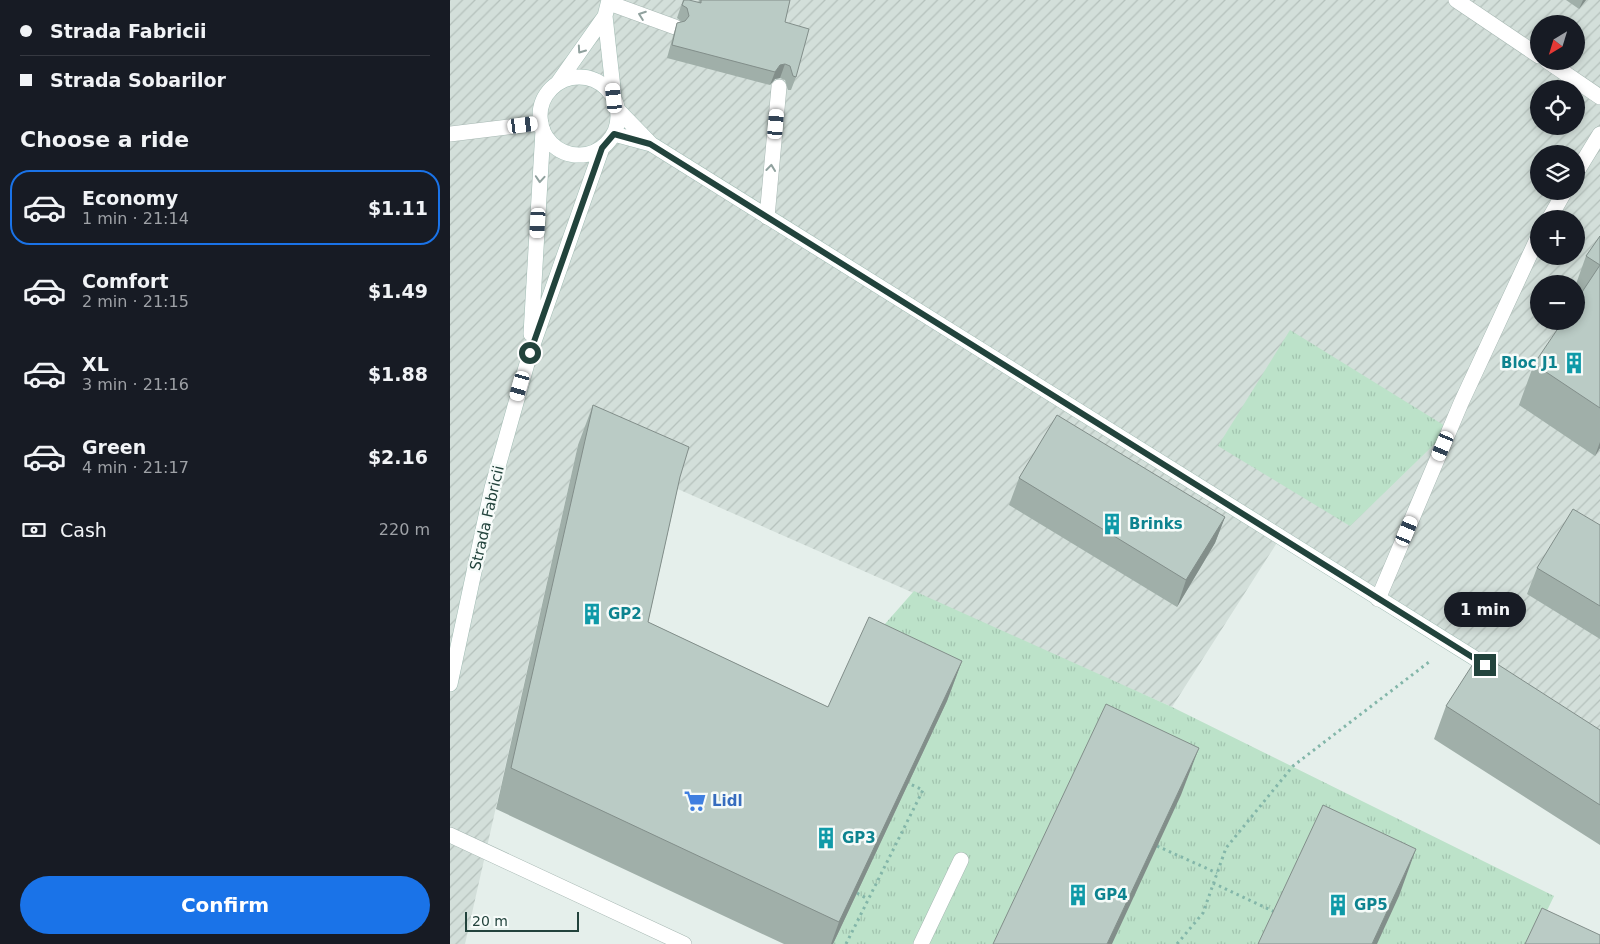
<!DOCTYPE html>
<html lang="en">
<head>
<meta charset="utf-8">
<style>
	:root { --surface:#171b24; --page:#20242c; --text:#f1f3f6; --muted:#9ea1a6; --line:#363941; --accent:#1a73e8 }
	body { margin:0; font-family:"DejaVu Sans",sans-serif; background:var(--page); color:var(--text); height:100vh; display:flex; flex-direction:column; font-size:19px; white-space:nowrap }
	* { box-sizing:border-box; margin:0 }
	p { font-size:16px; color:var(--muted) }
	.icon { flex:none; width:28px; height:28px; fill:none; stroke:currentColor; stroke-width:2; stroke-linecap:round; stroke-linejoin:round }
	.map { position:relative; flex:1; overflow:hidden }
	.panel { display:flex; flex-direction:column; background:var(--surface); width:450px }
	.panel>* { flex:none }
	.guide { display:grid; align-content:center; height:110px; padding:0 20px; background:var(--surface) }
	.needle { width:32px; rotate:218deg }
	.fabs { position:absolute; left:1080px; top:15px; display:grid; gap:10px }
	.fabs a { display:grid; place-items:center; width:55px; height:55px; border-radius:50%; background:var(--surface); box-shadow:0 2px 8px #0003; font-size:25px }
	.scale { position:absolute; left:15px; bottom:12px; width:114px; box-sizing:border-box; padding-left:5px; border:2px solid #22433c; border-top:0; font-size:14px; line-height:18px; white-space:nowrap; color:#22433c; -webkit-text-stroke:4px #f6fbf9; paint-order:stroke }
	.end { position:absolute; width:22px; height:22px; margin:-11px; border:6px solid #22433c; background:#fff; box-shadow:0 0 0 2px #fff }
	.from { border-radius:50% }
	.bubble { position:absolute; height:35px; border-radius:18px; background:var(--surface); box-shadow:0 2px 8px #0003; font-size:16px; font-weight:700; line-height:35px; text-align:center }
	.car { position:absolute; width:15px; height:30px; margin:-15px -8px; border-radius:6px; box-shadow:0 0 4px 1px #0007; background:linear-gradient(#fff 24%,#345 0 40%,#fff 0 76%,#345 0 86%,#fff 0) }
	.guide b { display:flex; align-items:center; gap:18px; height:48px; font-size:19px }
	.guide b+b { border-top:1px solid var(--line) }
	.guide i { width:12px; height:12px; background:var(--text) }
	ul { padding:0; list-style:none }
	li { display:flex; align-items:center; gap:15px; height:75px; margin:0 10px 8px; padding:0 10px; border:2px solid transparent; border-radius:20px }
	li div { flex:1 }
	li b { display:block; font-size:19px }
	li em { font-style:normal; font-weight:700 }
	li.active { border-color:var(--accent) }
	li>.icon { width:45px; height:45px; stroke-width:1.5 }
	h2 { padding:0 20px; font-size:22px; line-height:60px }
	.pay { display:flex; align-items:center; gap:12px; height:55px; padding:0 20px; font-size:19px }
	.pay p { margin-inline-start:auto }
	.cta { display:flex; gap:10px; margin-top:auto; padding:10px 20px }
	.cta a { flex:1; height:58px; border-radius:30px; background:var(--accent); color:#fff; font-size:20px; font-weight:700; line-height:58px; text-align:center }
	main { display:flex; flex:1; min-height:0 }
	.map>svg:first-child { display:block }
	.industrial { fill:url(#industrial-furrows); fill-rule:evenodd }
	.grass { fill:url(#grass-tufts) }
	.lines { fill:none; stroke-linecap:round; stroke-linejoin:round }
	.lane-casing { stroke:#a7b8b3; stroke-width:16 }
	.street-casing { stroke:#a7b8b3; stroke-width:16 }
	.secondary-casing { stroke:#a2bcb4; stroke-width:16 }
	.path { stroke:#83b6a9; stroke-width:3; stroke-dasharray:2.5 4; stroke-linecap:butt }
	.lane { stroke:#fff; stroke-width:15 }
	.street { stroke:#fff; stroke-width:15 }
	.secondary { stroke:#fff; stroke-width:15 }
	.wall { fill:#a0afa9 }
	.shaded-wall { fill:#828e8a }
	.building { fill:#bacbc5; stroke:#828e8a }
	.oneway { stroke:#90a19e }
	.route { stroke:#22433c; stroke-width:6 }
	.labels { text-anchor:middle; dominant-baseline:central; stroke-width:5; stroke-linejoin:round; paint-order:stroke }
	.culture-label { font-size:15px; font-weight:bold; fill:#0d838f; stroke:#f6fbf9; text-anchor:start }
	.street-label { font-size:15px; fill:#22433c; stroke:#f6fbf9 }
	.shop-label { font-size:15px; font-weight:bold; fill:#366cbe; stroke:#f6fbf9; text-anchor:start }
</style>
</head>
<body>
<main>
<section class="panel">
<div class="guide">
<b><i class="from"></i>Strada Fabricii</b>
<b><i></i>Strada Sobarilor</b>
</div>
<h2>Choose a ride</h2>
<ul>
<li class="active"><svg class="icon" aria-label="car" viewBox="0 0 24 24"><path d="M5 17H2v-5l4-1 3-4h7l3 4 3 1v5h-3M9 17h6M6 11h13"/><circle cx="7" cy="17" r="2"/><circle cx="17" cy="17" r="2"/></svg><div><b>Economy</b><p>1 min · 21:14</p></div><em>$1.11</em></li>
<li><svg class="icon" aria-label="car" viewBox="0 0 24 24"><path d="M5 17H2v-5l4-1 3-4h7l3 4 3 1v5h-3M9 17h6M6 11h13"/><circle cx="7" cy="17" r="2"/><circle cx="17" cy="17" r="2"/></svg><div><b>Comfort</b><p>2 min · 21:15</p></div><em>$1.49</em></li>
<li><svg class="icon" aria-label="car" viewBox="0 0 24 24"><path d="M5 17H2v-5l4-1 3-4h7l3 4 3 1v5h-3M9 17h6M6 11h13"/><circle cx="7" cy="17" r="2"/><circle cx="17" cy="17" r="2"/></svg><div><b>XL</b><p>3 min · 21:16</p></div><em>$1.88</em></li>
<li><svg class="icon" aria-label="car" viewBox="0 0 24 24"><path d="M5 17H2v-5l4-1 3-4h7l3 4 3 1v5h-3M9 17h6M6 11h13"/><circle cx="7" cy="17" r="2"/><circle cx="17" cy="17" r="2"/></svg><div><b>Green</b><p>4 min · 21:17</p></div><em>$2.16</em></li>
</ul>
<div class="pay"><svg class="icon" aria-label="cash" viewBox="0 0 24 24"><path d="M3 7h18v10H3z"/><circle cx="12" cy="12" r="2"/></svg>Cash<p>220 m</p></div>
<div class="cta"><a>Confirm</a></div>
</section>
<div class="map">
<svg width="1150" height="944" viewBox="0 0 1150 944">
	<defs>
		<pattern id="industrial-furrows" width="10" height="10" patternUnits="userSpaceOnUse" patternTransform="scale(1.25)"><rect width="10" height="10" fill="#d3dfda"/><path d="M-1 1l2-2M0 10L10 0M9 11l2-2" fill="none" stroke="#b5c1bc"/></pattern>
		<pattern id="grass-tufts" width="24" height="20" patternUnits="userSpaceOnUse" patternTransform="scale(1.25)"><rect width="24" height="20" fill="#bce2c9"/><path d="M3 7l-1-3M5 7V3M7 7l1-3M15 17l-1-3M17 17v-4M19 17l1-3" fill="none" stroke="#a1c3ae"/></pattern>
	</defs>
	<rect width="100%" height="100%" fill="#e5efeb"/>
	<!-- industrial -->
	<path class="industrial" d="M0 0H1150V736L830 538 722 707 128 445 15 944H0ZM1089 24H1126V61H1089ZM1089 89H1126V126H1089ZM1089 154H1126V191H1089ZM1089 219H1126V256H1089ZM1089 284H1126V321H1089Z"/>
	<!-- grass -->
	<path class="grass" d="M840 330 1000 429 900 526 768 446Z
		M464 591 722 707 1104 896 1081 944H383L405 658Z"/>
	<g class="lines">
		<!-- lane casing -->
		<g class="lane-casing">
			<path id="lane" d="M159 3 225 27
				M0 134 91 123
				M317 217 329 87
				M471 944 511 860"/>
		</g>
		<!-- street casing -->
		<g class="street-casing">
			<path id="street" d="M1006 0 1089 56
				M1097 61 1150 97
				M1126 173 1150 134
				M1099 219 1115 191
				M928 599 1011 403 1089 235
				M0 835 234 944"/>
		</g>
		<!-- secondary casing -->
		<g class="secondary-casing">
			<path id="secondary" d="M155 16 164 97
				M90 116a39 39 0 1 1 78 0a39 39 0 1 1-78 0Z
				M107 84 155 16 159 0
				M168 110 201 144 1042 669
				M164 134 201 144
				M81 334 93 130
				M0 684 42 488 80 353 152 148"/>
		</g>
		<!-- path -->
		<path class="path" d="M707 846 767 873
			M763 883 827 913
			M407 893 418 899
			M396 944 473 790 458 783
			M727 944 753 913 776 848 843 766 979 662"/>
		<!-- lane -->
		<use href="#lane" class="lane"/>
		<!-- street -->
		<use href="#street" class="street"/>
		<!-- secondary -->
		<use href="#secondary" class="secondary"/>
	</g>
	<!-- wall -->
	<path class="wall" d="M233 0 249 3V0H340L335 22 346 77 341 90H338L335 80 330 78 325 79 320 85 217 58 223 36 227 23 232 22 227 18Z
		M1116 0H1136L1129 9Z
		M1150 236V448L1145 456 1069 405 1084 364 1126 321V284L1136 256Z
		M143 405 230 477 198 622 378 707 512 661 497 701 383 944H334L46 809 128 445Z
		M569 478 775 517 765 543 727 607 559 505Z
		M1150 525V639L1077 594 1087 568Z
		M996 706 1150 730V845L984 739Z"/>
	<!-- shaded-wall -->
	<path class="shaded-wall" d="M1133 0H1136L1129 9Z
		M335 64 330 78 325 79 320 85 325 72 330 65Z
		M1150 442V448L1145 456Z
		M775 517 765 543 727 607 736 580Z
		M512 661 497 701 383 944H381L389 922Z
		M749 748 731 795 662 944H657Z
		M966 849 949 896 927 944H922Z"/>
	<!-- building -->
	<path class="building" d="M234 0H239L251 3V0H340L335 22 359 29 346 77 343 76 340 66 335 64 330 65 325 72 222 45 227 23 235 21 239 16 237 8 232 5Z
		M1150 236V265L1136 256Z
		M1150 265V408L1084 364 1113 321H1126V301Z
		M143 405 239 447 230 477 198 622 378 707 419 617 512 661 389 922 61 768Z
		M607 415 775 517 736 580 569 478Z
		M1123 509 1150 525V606L1087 568Z
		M1030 653 1150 730V805L996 706Z
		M656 704 749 748 657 944H543Z
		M873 805 966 849 922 944H808Z
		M1092 908 1150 935V944H1075Z"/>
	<!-- one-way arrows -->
	<defs><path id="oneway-chevron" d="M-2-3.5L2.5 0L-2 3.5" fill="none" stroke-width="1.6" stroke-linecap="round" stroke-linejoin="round" transform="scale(1.25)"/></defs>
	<g class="oneway">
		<use href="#oneway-chevron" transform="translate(192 15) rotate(-160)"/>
		<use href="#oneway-chevron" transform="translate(131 50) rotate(125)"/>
		<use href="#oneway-chevron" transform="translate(321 168) rotate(-84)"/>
		<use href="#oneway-chevron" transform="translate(90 179) rotate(94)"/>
	</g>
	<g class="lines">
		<!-- route -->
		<path class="route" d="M80 353 152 148 164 134 200 144 1035 665"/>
	</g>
	<!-- icons -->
	<defs>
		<g id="building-bare" transform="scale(1.725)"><path d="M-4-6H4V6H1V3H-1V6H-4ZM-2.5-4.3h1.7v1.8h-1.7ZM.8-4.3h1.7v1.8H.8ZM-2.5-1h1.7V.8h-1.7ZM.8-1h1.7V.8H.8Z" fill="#0f9aa8" stroke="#f6fbf9" stroke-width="2.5" paint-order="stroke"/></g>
		<g id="supermarket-bare" transform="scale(1.725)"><path d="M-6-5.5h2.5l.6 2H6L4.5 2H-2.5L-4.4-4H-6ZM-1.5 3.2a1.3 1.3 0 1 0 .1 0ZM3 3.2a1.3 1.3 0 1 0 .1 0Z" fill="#3f7fe0" stroke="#f6fbf9" stroke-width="2.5" paint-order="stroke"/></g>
	</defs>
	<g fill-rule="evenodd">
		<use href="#building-bare" x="1124" y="363"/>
		<use href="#building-bare" x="662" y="524"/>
		<use href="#building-bare" x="142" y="614"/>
		<use href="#supermarket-bare" x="245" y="801"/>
		<use href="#building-bare" x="376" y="838"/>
		<use href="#building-bare" x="628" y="895"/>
		<use href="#building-bare" x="888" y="905"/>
	</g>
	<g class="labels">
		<!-- culture labels -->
		<g class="culture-label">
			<text x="1108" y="363" text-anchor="end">Bloc J1</text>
			<text x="679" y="524">Brinks</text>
			<text x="158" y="614">GP2</text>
			<text x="392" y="838">GP3</text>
			<text x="644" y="895">GP4</text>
			<text x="904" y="905">GP5</text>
		</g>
		<!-- street labels -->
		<g class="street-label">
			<text transform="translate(37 518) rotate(-77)">Strada Fabricii</text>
		</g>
		<!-- shop labels -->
		<g class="shop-label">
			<text x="262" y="801">Lidl</text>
		</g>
	</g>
</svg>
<div class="fabs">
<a><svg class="needle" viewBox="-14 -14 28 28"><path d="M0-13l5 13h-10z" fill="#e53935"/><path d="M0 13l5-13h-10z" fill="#9ea1a6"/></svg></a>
<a><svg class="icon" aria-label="locate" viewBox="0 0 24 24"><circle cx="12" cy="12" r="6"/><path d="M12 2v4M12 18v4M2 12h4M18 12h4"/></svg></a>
<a><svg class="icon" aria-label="layers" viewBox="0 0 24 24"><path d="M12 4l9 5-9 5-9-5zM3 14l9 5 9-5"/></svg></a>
<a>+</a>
<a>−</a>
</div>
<div class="scale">20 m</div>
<i class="end from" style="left:80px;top:353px"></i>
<i class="end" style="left:1035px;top:665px"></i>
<div class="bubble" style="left:994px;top:592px;width:82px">1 min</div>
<i class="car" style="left:164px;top:98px;rotate:354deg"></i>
<i class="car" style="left:326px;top:124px;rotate:5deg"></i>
<i class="car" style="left:73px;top:125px;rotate:83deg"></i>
<i class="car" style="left:88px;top:223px;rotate:183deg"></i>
<i class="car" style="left:70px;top:386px;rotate:196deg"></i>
<i class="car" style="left:993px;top:446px;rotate:203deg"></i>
<i class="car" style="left:957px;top:531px;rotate:23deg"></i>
</div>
</main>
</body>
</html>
